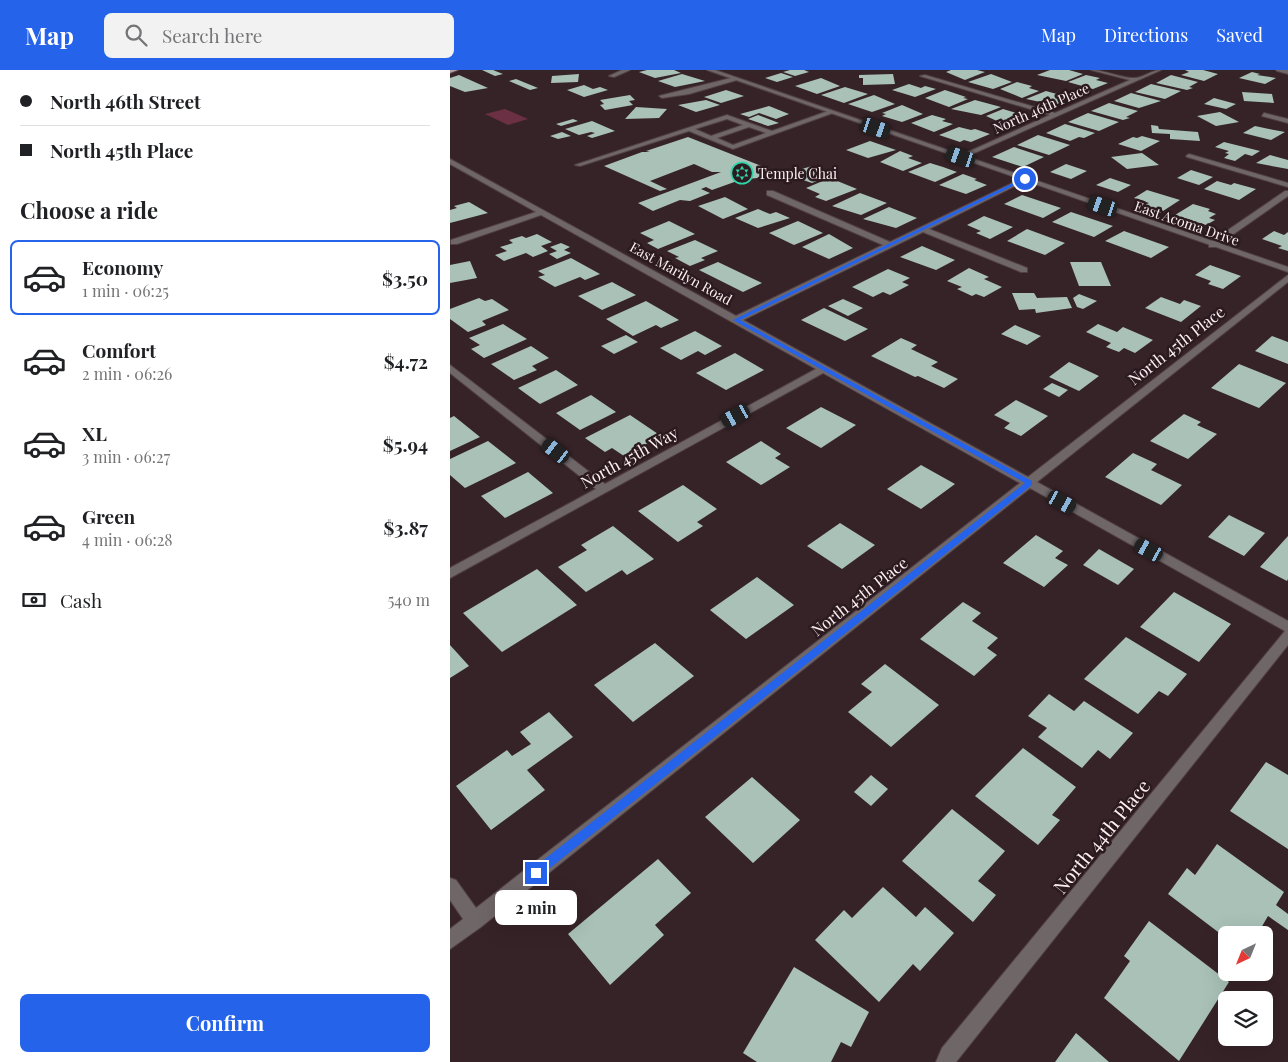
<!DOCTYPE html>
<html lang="en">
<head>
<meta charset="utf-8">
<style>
	:root { --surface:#fff; --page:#f2f2f2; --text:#202124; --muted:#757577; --line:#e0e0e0; --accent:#2563eb }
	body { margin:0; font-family:"Playfair Display",serif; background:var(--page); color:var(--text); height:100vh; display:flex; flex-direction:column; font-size:19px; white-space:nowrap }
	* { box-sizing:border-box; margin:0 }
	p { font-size:16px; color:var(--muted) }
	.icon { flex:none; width:28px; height:28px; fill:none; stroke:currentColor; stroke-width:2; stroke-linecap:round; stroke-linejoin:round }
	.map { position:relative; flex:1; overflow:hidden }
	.details { display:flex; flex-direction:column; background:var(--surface); width:450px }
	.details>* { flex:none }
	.hud { display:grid; align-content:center; height:110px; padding:0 20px; background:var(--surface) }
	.needle { width:32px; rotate:223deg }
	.fabs { position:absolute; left:768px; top:856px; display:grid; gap:10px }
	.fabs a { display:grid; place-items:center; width:55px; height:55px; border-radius:8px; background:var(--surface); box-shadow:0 5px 20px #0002; font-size:25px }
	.end { position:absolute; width:22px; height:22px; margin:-11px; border:6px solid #2563eb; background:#fff; box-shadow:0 0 0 2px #fff }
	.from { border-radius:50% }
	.bubble { position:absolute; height:35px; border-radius:8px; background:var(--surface); box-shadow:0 5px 20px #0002; font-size:16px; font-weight:700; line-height:35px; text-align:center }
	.car { position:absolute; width:15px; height:30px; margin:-15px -8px; border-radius:6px; box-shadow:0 0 4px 1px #0007; background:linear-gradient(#222 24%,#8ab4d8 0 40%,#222 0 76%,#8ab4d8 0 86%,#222 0) }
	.hud b { display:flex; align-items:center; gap:18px; height:48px; font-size:19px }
	.hud b+b { border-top:1px solid var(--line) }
	.hud i { width:12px; height:12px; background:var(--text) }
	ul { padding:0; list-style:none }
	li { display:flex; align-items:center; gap:15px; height:75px; margin:0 10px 8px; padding:0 10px; border:2px solid transparent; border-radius:8px }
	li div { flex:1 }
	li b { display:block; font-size:19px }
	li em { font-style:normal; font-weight:700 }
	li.active { border-color:var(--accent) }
	li>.icon { width:45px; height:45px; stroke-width:1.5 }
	h2 { padding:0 20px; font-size:22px; line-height:60px }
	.pay { display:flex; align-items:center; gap:12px; height:55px; padding:0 20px; font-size:19px }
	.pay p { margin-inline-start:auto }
	.cta { display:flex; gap:10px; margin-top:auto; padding:10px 20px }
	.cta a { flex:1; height:58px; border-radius:8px; background:var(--accent); color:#fff; font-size:20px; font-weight:700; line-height:58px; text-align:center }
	header { display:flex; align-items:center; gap:30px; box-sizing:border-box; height:70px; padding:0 25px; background:var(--accent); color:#fff }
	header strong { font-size:24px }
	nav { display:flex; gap:28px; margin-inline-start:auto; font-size:18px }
	.search { width:350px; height:45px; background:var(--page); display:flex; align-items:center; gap:12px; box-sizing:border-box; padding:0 18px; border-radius:8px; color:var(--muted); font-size:19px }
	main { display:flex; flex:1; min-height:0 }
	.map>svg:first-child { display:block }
	.green { fill:#6c3044 }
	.building { fill:#a9c1b7 }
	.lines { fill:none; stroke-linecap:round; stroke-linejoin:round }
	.service-casing { stroke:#524044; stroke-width:2 }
	.minor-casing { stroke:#524044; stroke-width:2 }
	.tertiary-casing { stroke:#524044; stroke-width:2 }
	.primary-casing { stroke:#524044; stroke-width:2 }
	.service { fill:#6f6668; fill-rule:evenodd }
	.minor { fill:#6f6668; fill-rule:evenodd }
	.tertiary { fill:#6f6668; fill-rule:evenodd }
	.primary { fill:#b6a1a6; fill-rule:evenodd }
	.route { fill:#2563eb }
	.labels { text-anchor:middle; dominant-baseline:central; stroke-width:5; stroke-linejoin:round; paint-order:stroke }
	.far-street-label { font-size:14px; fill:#fceff2; stroke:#2b1a1f }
	.far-poi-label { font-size:14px; fill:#fceff2; stroke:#2b1a1f; text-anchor:start }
	.street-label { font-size:16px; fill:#fceff2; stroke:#2b1a1f }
	.near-street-label { font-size:19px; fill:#fceff2; stroke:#2b1a1f }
</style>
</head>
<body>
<header>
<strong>Map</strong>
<div class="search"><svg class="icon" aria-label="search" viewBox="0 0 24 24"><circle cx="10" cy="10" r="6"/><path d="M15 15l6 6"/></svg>Search here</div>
<nav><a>Map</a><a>Directions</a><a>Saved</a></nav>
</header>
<main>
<section class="details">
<div class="hud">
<b><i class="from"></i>North 46th Street</b>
<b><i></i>North 45th Place</b>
</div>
<h2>Choose a ride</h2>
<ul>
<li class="active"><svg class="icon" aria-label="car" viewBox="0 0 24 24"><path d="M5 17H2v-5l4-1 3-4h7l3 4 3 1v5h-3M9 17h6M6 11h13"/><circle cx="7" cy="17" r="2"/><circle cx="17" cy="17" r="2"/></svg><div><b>Economy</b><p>1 min · 06:25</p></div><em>$3.50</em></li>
<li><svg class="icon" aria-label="car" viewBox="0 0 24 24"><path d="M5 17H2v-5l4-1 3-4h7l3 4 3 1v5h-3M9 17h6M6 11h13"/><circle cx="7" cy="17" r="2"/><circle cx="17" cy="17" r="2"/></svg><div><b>Comfort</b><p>2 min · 06:26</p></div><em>$4.72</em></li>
<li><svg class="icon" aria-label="car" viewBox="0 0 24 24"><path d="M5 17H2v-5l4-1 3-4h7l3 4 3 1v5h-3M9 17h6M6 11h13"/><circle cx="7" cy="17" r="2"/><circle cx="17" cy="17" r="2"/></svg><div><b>XL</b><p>3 min · 06:27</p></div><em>$5.94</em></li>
<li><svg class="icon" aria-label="car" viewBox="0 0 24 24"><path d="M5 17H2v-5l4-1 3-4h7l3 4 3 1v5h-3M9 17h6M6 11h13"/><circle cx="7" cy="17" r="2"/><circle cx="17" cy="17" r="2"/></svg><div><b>Green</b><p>4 min · 06:28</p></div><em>$3.87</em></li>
</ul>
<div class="pay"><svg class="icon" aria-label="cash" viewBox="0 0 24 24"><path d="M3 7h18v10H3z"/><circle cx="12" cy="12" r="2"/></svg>Cash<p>540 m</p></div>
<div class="cta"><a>Confirm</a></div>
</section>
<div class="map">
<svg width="838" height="992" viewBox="0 0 838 992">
	<rect width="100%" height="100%" fill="#362328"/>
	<!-- green -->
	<path class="green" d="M55 39 78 49 58 55 35 44Z"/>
	<!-- building -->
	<path class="building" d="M32 0H43L53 4 45 6Z
		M197 0H224L231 3 205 8 189 2Z
		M340 0H354L359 2 345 6 333 2Z
		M501 0H527L535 2 515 10 496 2Z
		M600 0H619L633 4 616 11 587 5Z
		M753 0 768 4 754 11 731 5 739 2 735 0Z
		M802 2 810 4 807 5 826 8 815 14 789 8Z
		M331 3 343 7 327 12 315 8Z
		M129 4 128 12 101 13 102 6Z
		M232 4 255 11 225 17 208 11Z
		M443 4 445 14 413 15V8H409V5Z
		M541 4 562 12 543 19 518 12Z
		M9 5 38 18 15 22 0 16V8Z
		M636 5 650 8 646 10 658 13 643 19 618 12Z
		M721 5 748 12 739 17 743 18 737 20 706 13Z
		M371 8 390 16 367 24 345 16Z
		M66 9 88 18 80 20 59 11Z
		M567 12 582 16 579 18 589 21 572 28 550 19Z
		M459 14 471 18 475 16 486 19 465 27 442 20Z
		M701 14 731 21 715 29 685 22Z
		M134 15 143 19 150 17 158 20 134 27 117 20Z
		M395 17 418 24 394 33 371 25Z
		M276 20 294 26 271 33 254 27Z
		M495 20 516 27 513 28 518 29 499 37 475 28Z
		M596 21 621 28 605 35 576 29Z
		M792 22 822 24 824 33 794 31Z
		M681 23 711 31 689 38 664 31Z
		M180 25 185 30 179 31 183 35 155 40 150 35 154 34 150 30Z
		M424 25 445 34 422 42 398 34Z
		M764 28 786 34 776 39 754 34Z
		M256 30 270 35 246 42 228 35Z
		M525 30 551 37 531 45 501 39Z
		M659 33 688 41 676 47 680 48 673 50 641 41Z
		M452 35 473 44 452 52 432 46 436 44 432 43Z
		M319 36 339 44 326 49 309 43 299 47 290 44Z
		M186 37 217 39 209 48 175 49Z
		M553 39 579 47 558 56 536 46Z
		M770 42 789 52 766 56 747 46Z
		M638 43 669 52 649 61 618 52Z
		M308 45 329 53 318 56 298 49Z
		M482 45 496 49 492 51 503 54 484 62 461 53Z
		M123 49 128 51 111 56 106 54Z
		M142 51 165 61 142 68 137 66 145 63 141 62 129 65 115 59Z
		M615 54 645 63 634 68 629 67 620 71 596 63Z
		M701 55 708 56 709 59 748 62 750 71 720 69V64L702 63Z
		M805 56 819 59 835 62 821 70 793 63Z
		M509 57 521 60 525 59 540 64 521 72 514 70 510 72 489 65Z
		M112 62 121 66 108 69 100 66Z
		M588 65 620 75 599 85 567 75Z
		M692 66 710 71 691 81 668 74 683 67 687 68Z
		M238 67 281 84 322 100 307 108 290 110 262 120 256 117 251 119 260 123 240 131 230 130 203 141 188 133 271 102H262L244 94 200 111 217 119 210 121 154 96 192 82H200L196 81Z
		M420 71 446 80 418 88 396 80Z
		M774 72 810 81 802 86 795 84 785 91 774 88 779 84 775 83 779 81 765 77Z
		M564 77 594 87 573 97 542 87Z
		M450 81 463 86 458 88 472 93 453 101 430 92Z
		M692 83 709 95 677 99 661 87Z
		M820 85 838 90V99L806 93Z
		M480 93 493 97 507 102 485 112 458 102Z
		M616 94 637 101 621 109 600 102Z
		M362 96 384 104 362 113 335 104Z
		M741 100 763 107 749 115 727 108Z
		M513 104 527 109 524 110 537 115 516 124 489 115Z
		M380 108 407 119 376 131 365 127 370 124 356 118Z
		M660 108 681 115 668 122 646 115Z
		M767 111 781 115 784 113 806 119 789 130 754 119Z
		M697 120 730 130 713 141 695 135 699 133 684 128Z
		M410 123 437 133 411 145 382 136Z
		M572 125 611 138 593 148 554 134Z
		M275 127 298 139 273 149 248 136Z
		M19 132 38 143 0 153V140L7 138 4 136Z
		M743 134 760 139 758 141 766 144 759 148 765 150 756 155 725 145Z
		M439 137 467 148 446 158 413 149Z
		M308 139 320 144 326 142 340 148 308 158 285 148Z
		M621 142 663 156 644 167 602 152Z
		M534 146 563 157 540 169 526 163 531 161 517 155Z
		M219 151 245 164 208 179 197 173 204 170 190 163Z
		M348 151 373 163 344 175 319 163Z
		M577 159 615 173 595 185 557 171Z
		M674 161 719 177 701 188 655 171Z
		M824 161 834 165 838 162V181L828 178 832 176 812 169Z
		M87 164 102 172 91 176 98 181 83 187 76 183 54 191 45 185 57 181 50 177 63 173 59 170 72 166 76 168Z
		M379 164 403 178 379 189 352 177Z
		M245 170 268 181 251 188 255 190 240 196 225 188 229 187 217 181Z
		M111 173 120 177 114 180 121 183 107 189 99 184 107 181 100 177Z
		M472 176 505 190 486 200 450 187Z
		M121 188 150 204 135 210 130 207 105 217 88 207 95 205 88 201Z
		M20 191 27 208 0 213V195Z
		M268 192 312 213 293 222 249 200Z
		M620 192H651L661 216H629Z
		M760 195 791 206 773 219 758 214 761 211 745 205Z
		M519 198 539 207 534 209 552 217 534 227 526 224 522 226 507 219 512 217 497 211Z
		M438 199 460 208 452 212 459 215 440 225 433 222 423 227 402 217Z
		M162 212 186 225 152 240 128 226Z
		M562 223H584L587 228 617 227 622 238 586 243 585 239 569 240Z
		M629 224 647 231 633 239 627 237 623 228Z
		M711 227 730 234 734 230 751 236 731 252 695 238Z
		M29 228 35 231 42 229 59 240 32 251 36 255 18 262 0 249V239Z
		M393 229 413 238 398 246 378 236Z
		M196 231 229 250 211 258 206 255 183 266 156 249Z
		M374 238 418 259 395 271 351 250Z
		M53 254 77 269 34 288 21 279 30 275 19 268Z
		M648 254 667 262 673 257 703 270 685 283 674 278 669 282 656 277 661 273 636 262Z
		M565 255 591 266 577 275 551 264Z
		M245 261 272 276 255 285 248 281 231 290 210 278Z
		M176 265 188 272 164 284 151 276Z
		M822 266 838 272V294L805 281Z
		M451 268 467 275 461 279 488 292 481 296 508 309 494 318 468 306 465 307 421 286Z
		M81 276 99 288 82 296 87 300 64 310 41 294Z
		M285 283 314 300 276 320 246 303Z
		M619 292 649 306 629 321 599 307Z
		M789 294 836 313 809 338 761 318Z
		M106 300 128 315 90 334 68 318Z
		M602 313 618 320 609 327 593 319Z
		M141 325 166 342 130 360 106 343Z
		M566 330 598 346 571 366 554 358 560 353 544 345Z
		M371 337 406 355 371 378 336 358Z
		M734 344 751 352 747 355 767 364 738 389 700 371Z
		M180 345 211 366 174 386 162 378 155 382 135 368Z
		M4 346 30 367 0 381V348Z
		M38 371 66 393 15 418 0 405V389Z
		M311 371 331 384 325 388 340 397 311 415 276 392Z
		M683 383 707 394 701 400 732 415 711 435 655 407Z
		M471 395 505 414 471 439 437 419Z
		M78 402 103 423 55 448 31 426Z
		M233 415 267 439 247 452 253 456 228 472 188 441Z
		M779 445 815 463 794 486 758 467Z
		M390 453 425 475 392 499 357 476Z
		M163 456 204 489 177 505 172 500 136 522 108 497 137 480 131 475Z
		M586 465 613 481 605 488 618 495 594 517 553 493Z
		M838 466V509L837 511 810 497Z
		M649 479 684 499 668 515 633 495Z
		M87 499 127 535 52 582 13 543Z
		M307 507 344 535 296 569 260 540Z
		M724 522 781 554 749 592 690 557Z
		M513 532 531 543 522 551 548 568 537 578 547 585 524 606 470 569Z
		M676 567 737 604 718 626 709 621 688 644 634 609Z
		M205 573 244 606 183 652 144 615Z
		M0 575 19 596 0 608Z
		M435 594 489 635 441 677 398 642 422 622 411 614Z
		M599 624 624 641 634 631 683 663 660 689 648 680 632 698 588 667 597 658 578 646Z
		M99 642 123 667 77 700 95 720 41 760 6 716 57 680 62 686 81 674 70 662Z
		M573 678 626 717 602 745 610 750 588 775 525 726Z
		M816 692 838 705V779L780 741Z
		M421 705 438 719 421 736 404 722Z
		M302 707 350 750 303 793 255 747Z
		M502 739 555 781 528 811 546 825 523 852 452 791Z
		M767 774 834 822 826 835 838 844V860L818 846 807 865H776V868L718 824 737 798 745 805Z
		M208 789 241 823 205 855 214 865 160 915 118 864Z
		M433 817 466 847 475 837 504 863 470 901 463 894 429 932 365 870 394 840 402 848Z
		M699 851 779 912 729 991 654 928 680 891 674 886Z
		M344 897 419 942 401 977 391 972 381 992H307L293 983Z
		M626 963 659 992H605Z"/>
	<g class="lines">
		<!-- service casing -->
		<g class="service-casing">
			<path id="service" d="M381 40 383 43 283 79 239 61 130 96 125 95 277 45 322 61ZM277 49 293 55 261 66 245 59ZM299 57 316 63 283 75 267 68Z"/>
		</g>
		<!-- minor casing -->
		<g class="minor-casing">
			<path id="minor" d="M172 0H180L164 7 159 6Z
				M641 0C655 0 673 9 684 8 694 8 701 0 711 0L511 89 508 87 509 86 600 45 470 6 475 5 605 43 680 10Z
				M826 0H838V4L827 1Z
				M285 7 287 10 239 24 212 28 209 26Z
				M814 43 838 49V53L812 46Z
				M739 84 838 113V117L737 87 736 86Z
				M0 89 286 246 433 175 317 125V121H323L440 172 573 108H577V110L479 159 577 198V202H571L473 162 293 250 578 407 838 205V212L587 412 838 551V575L506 992H486L492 978 835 561 580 418 31 857 0 879V859L13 849 0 830V808L6 810 26 838 570 413 373 303 0 508V498L146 419 0 303V295L155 414 366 299 91 145 7 174H1V170L86 142 0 94Z
				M835 121H838V126L765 177H759V173Z"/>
		</g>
		<!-- tertiary casing -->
		<g class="tertiary-casing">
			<path id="tertiary" d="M257 0H265L838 197V202Z"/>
		</g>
		<!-- primary casing -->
		<g class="primary-casing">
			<path id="primary" d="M0 0H8L0 3Z"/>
		</g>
		<!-- service -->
		<use href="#service" class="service"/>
		<!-- minor -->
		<use href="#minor" class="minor"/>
		<!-- tertiary -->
		<use href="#tertiary" class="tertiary"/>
		<!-- primary -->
		<use href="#primary" class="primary"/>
	</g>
	<!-- route -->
	<path class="route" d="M573 108 577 109 290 250 582 411V415L90 806H82V799L575 413 283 250Z"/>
	<!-- icons -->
	<defs>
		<g id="synagogue-ring" transform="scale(1.125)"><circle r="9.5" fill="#2b1a1f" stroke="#31d4a9" stroke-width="1.5"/><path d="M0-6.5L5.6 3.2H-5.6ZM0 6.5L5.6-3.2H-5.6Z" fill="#31d4a9"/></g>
	</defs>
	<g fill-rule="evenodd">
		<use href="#synagogue-ring" x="292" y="103"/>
	</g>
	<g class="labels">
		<!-- far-street labels -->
		<g class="far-street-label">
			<text transform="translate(591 38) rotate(-24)">North 46th Place</text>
			<text transform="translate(737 153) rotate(19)">East Acoma Drive</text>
			<text transform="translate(231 203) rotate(29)">East Marilyn Road</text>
		</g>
		<!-- far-poi labels -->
		<g class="far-poi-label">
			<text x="308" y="103">Temple Chai</text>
		</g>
		<!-- street labels -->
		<g class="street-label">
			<text transform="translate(726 275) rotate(-38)">North 45th Place</text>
			<text transform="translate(179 387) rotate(-29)">North 45th Way</text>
			<text transform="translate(409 526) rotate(-38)">North 45th Place</text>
		</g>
		<!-- near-street labels -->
		<g class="near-street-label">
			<text transform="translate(651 766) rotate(-51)">North 44th Place</text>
		</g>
	</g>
</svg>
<div class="fabs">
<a><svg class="needle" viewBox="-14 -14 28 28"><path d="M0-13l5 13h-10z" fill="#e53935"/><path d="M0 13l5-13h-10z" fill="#757577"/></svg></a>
<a><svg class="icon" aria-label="layers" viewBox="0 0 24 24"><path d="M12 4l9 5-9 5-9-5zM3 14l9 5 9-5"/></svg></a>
</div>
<i class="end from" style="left:575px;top:109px"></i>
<i class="end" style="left:86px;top:803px"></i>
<div class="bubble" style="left:45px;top:820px;width:82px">2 min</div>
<i class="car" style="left:426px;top:58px;rotate:109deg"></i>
<i class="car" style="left:511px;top:87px;rotate:289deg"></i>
<i class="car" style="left:653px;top:136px;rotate:289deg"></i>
<i class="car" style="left:286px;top:346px;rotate:241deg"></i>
<i class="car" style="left:106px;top:381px;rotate:308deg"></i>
<i class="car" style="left:612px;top:432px;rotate:119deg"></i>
<i class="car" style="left:699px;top:480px;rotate:299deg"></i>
</div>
</main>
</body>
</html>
